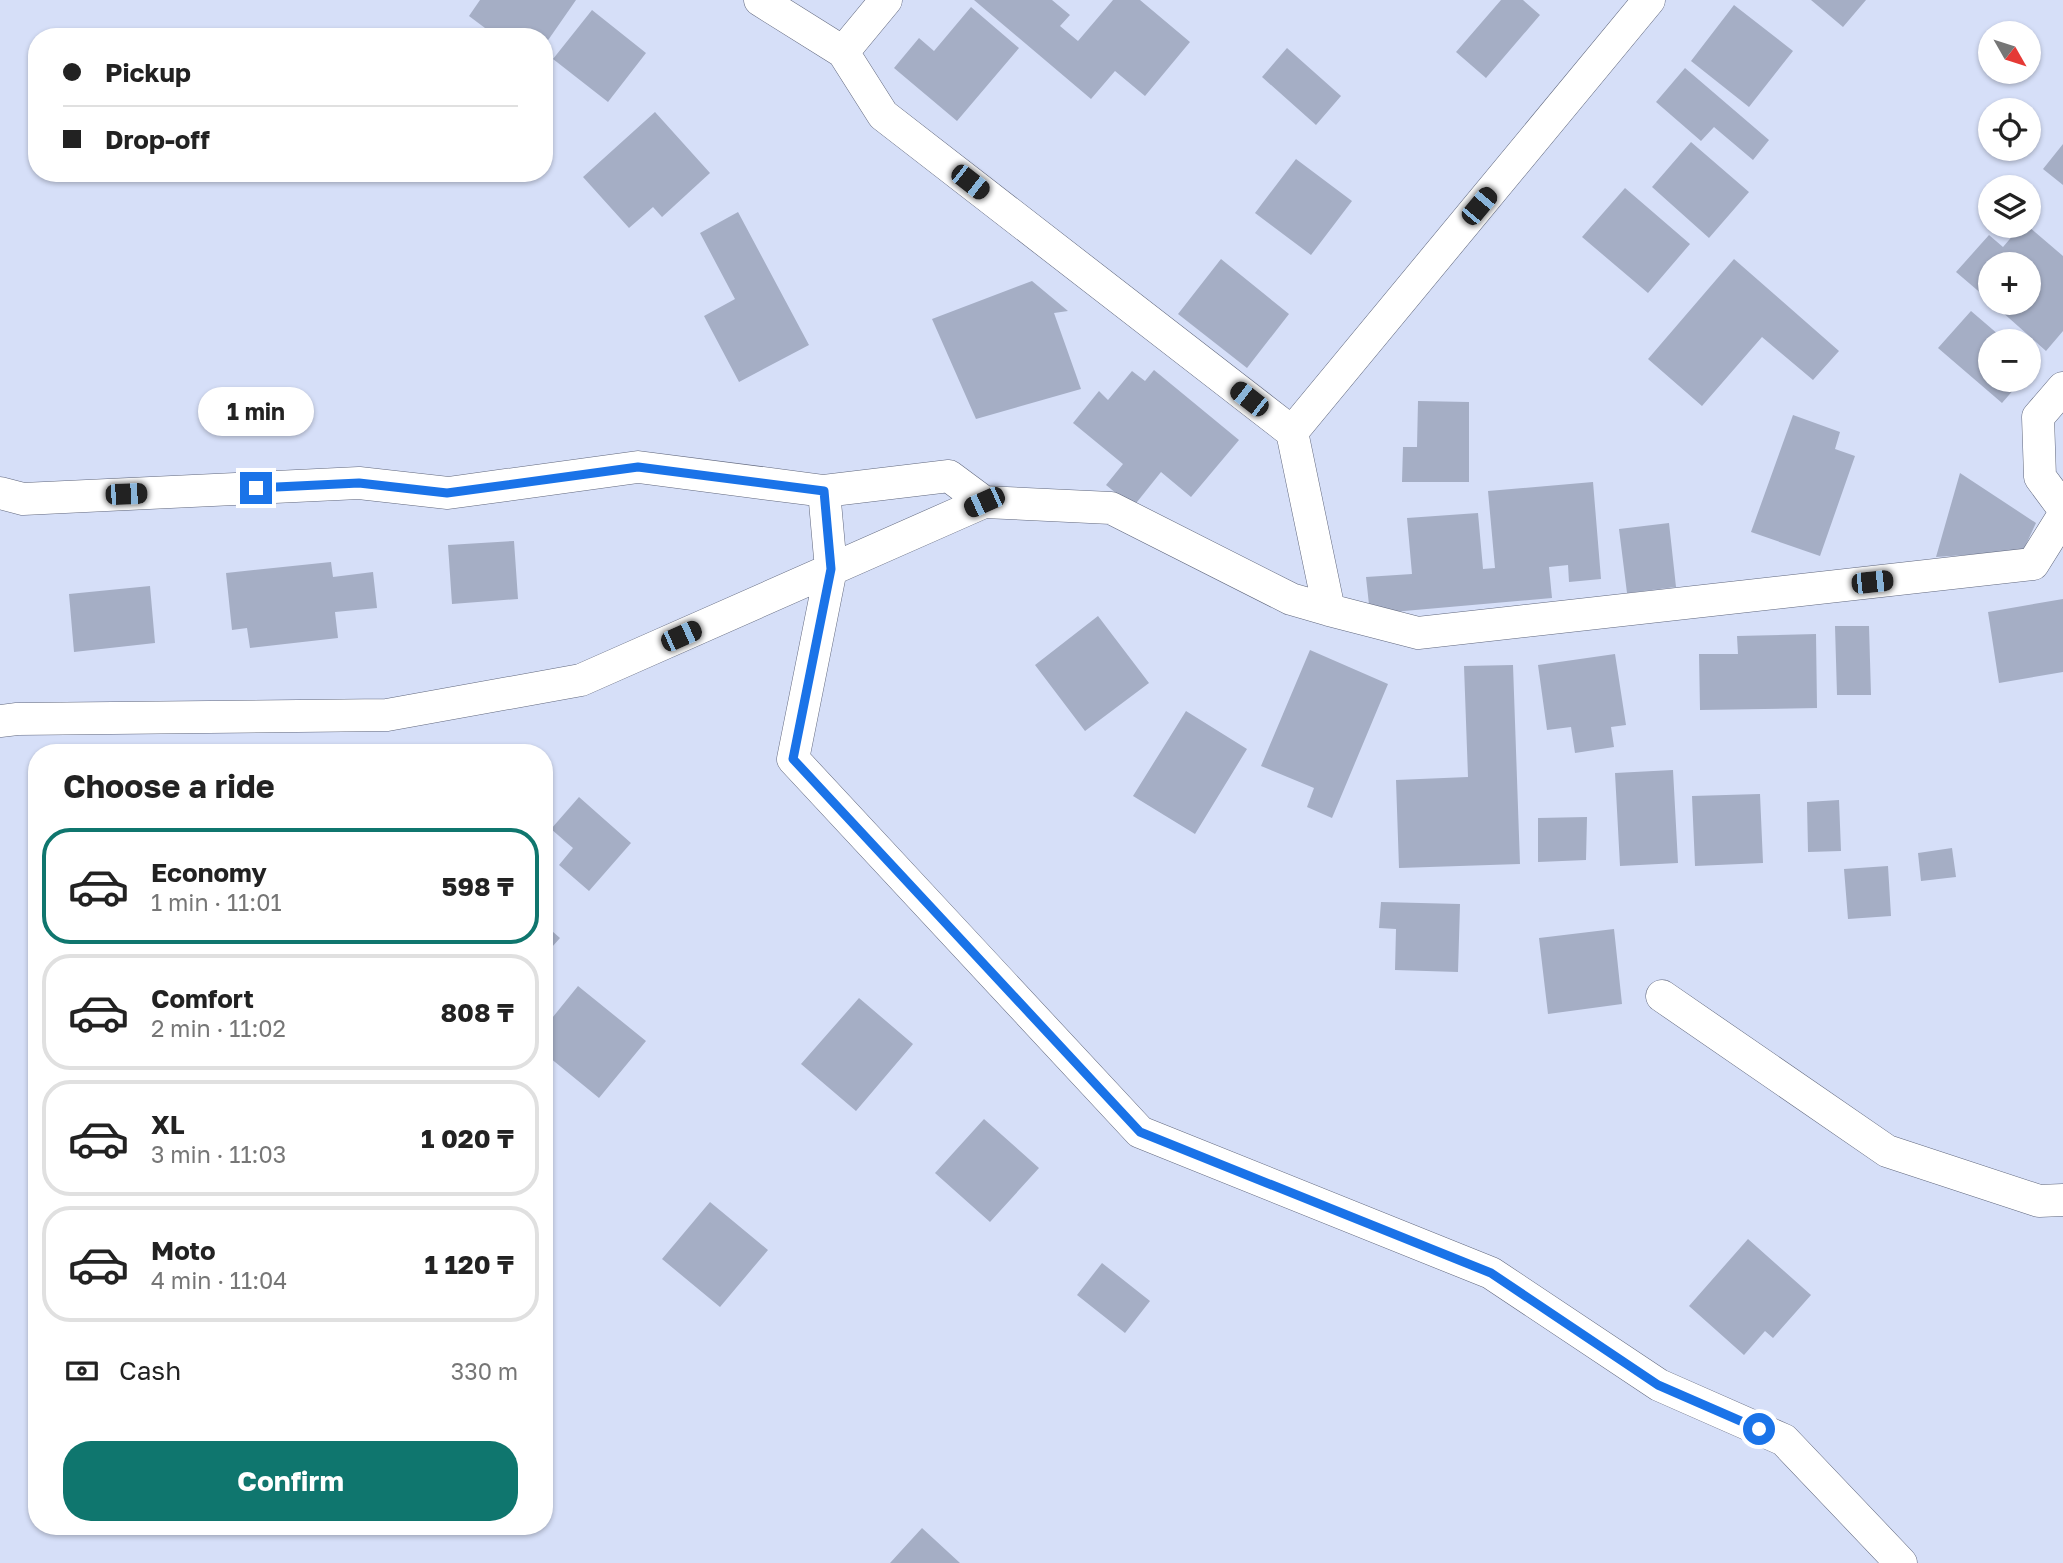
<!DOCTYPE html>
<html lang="en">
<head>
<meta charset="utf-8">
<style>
	:root { --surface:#fff; --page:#f2f2f2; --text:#222; --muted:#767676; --line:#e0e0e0; --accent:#0f766e }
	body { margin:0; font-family:"Golos Text",sans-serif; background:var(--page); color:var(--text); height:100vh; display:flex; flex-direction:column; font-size:26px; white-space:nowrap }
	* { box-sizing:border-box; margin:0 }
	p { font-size:23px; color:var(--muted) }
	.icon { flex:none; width:38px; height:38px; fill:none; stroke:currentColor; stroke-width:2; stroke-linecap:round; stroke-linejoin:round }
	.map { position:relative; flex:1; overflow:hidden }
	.details { position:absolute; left:28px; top:744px; width:525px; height:791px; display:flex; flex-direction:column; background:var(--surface); border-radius:28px; box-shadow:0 2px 5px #0004 }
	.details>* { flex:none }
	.guide { position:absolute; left:28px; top:28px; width:525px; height:154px; border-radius:28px; box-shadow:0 2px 5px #0004; display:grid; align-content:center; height:154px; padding:0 35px; background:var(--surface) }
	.needle { width:46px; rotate:129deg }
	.tools { position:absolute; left:1978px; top:21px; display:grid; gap:14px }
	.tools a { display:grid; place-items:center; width:63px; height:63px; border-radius:50%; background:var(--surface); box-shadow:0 2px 5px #0004; font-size:35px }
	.end { position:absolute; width:32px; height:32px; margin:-16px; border:9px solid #1a73e8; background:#fff; box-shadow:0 0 0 4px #fff }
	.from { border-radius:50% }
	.bubble { position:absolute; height:49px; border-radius:24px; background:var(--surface); box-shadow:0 2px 5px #0004; font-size:23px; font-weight:700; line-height:49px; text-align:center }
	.car { position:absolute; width:21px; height:42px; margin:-21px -10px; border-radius:9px; box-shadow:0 0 5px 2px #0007; background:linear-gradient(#222 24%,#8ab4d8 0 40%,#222 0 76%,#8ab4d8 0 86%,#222 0) }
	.guide b { display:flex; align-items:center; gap:24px; height:66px; font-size:26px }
	.guide b+b { border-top:2px solid var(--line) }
	.guide i { width:18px; height:18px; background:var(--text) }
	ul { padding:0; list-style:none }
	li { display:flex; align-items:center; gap:21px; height:116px; margin:0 14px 10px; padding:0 21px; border:4px solid var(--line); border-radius:28px }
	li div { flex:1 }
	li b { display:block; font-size:26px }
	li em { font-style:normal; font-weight:700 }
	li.active { border-color:var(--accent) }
	li>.icon { width:63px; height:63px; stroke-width:1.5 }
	h2 { padding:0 35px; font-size:32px; line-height:84px }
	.pay { display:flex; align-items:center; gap:18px; height:77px; padding:0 35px; font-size:26px }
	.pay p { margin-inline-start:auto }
	.primary-button { display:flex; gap:14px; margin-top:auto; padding:14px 35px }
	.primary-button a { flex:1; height:80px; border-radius:28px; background:var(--accent); color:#fff; font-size:28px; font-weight:700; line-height:80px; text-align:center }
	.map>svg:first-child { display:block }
	.building { fill:#a5aec5 }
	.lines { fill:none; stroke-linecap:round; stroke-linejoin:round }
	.street-casing { stroke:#60677d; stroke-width:33 }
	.street { stroke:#fff; stroke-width:32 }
	.route { stroke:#1a73e8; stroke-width:9 }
</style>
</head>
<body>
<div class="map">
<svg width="2063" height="1563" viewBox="0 0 2063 1563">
	<rect width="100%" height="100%" fill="#d6dff8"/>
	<!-- building -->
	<path class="building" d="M480 0H576L544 46V37H497L469 16Z
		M974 0H1052L1070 15 1060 26 1078 41 1113 0H1140L1190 42 1145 96 1115 71 1091 99Z
		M1501 0H1523L1540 15 1486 78 1456 52Z
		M1811 0H1866L1843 27Z
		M1734 5 1793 51 1749 107 1691 61Z
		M971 7 1019 48 957 121 894 68 919 38 934 51Z
		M592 10 646 53 608 102 553 59Z
		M1287 48 1341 96 1316 125 1262 77Z
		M1685 68 1769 140 1753 160 1714 127 1701 141 1656 102Z
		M655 112 710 173 662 217 653 207 629 228 583 177Z
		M1691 142 1749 192 1709 238 1652 187Z
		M2063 144V185L2043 169Z
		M1296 159 1352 201 1311 255 1255 213Z
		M1625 188 1690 244 1648 293 1582 237Z
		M738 212 809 345 739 382 704 316 735 299 700 233Z
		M2021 226H2028L2063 256V331L2046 351 1992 303H2028V264H1990V301L1956 272 1989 235 2003 247Z
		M1221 259 1289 314 1247 368 1178 314Z
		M1734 259 1839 351 1813 380 1762 337 1702 406 1648 359Z
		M1032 281 1068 311 1054 313 1081 389 976 419 932 319Z
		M1971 311 2006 341H1990V380H2022L2002 403 1938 348Z
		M1154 370 1239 440 1191 497 1161 472 1133 507 1106 485 1123 464 1073 423 1099 391 1108 400 1132 371 1145 381Z
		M1418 401 1469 402V482H1402L1403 447H1417Z
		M1793 415 1840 432 1835 449 1855 456 1820 556 1751 532Z
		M1960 473 2036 523 2023 551 1936 557Z
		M1593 482 1601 579 1569 582 1568 565 1549 567 1552 598 1370 614 1366 577 1412 574 1407 518 1478 513 1483 569 1495 568 1488 491Z
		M1669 523 1676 587 1627 593 1619 529Z
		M514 541 518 599 452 604 448 545Z
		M331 562 333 577 373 572 377 608 335 612 338 638 250 648 247 628 232 630 226 573Z
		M150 586 155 643 74 652 69 594Z
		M2063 599V672L1999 683 1988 612Z
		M1098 616 1149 683 1085 731 1035 665Z
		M1835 626H1869L1871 695H1837Z
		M1816 634 1817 708 1700 710 1699 654H1738L1737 636Z
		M1310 650 1388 684 1332 818 1307 807 1314 788 1261 766Z
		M1615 654 1626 725 1611 727 1614 747 1575 753 1571 727 1547 730 1538 665Z
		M1513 665 1520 864 1399 868 1396 780 1468 777 1464 666Z
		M1186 711 1247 749 1195 834 1133 796Z
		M1673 770 1678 863 1620 866 1615 773Z
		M1760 794 1763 863 1695 866 1692 796Z
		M579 797 631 843 589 891 559 865 573 848 551 829Z
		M1839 800 1841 851 1808 852 1807 802Z
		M1587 817 1586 860 1538 862V818Z
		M1952 848 1956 877 1921 881 1918 853Z
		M1888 866 1891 916 1848 919 1844 869Z
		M1381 902 1460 904 1458 972 1395 970 1396 929 1379 928Z
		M544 924 560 938 544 956Z
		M1614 929 1622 1004 1548 1014 1539 938Z
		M578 986 646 1041 599 1098 544 1053V1028Z
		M859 998 913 1044 856 1111 801 1064Z
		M984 1119 1039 1168 990 1222 935 1173Z
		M710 1202 768 1250 720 1307 662 1259Z
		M1748 1239 1811 1295 1773 1338 1765 1331 1744 1355 1689 1306Z
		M1102 1263 1150 1301 1125 1333 1077 1295Z
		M922 1528 960 1563H890Z"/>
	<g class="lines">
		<!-- street casing -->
		<g class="street-casing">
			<path id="street" d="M760 0 843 52 883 115 1292 432 1329 610 1418 633 2033 564 2063 516
				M843 52 886 0
				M2063 388 2038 417 2040 477 2063 508
				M1292 432 1649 0
				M824 491 831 569 793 759 1140 1132 1491 1273 1659 1385 1784 1440 1901 1563
				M0 493 23 499 359 483 448 493 638 467 824 491 949 476 984 502
				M0 721 17 719 387 715 581 680 984 502 1111 508 1291 599 1329 610
				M1662 996 1887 1151 2039 1201 2063 1200"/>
		</g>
		<!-- street -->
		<use href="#street" class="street"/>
	</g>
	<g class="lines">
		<!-- route -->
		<path class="route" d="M256 488 359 483 447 493 638 467 824 491 831 569 793 759 1140 1132 1491 1273 1658 1385 1759 1429"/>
	</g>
</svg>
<div class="tools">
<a><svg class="needle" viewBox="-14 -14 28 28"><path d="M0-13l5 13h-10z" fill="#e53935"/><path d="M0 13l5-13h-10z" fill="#767676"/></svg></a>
<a><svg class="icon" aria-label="locate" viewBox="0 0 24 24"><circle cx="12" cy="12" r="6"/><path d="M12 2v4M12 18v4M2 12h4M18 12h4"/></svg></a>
<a><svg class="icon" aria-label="layers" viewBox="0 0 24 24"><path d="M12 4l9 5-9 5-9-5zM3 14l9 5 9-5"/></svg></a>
<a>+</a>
<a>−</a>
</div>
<i class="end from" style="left:1759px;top:1429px"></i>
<i class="end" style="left:256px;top:488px"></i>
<div class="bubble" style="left:198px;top:387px;width:116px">1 min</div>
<i class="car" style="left:970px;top:182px;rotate:128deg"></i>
<i class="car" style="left:1479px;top:206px;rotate:40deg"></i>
<i class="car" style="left:1249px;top:399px;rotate:308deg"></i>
<i class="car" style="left:126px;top:494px;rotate:88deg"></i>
<i class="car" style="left:984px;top:502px;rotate:246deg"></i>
<i class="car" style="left:1872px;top:582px;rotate:84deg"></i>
<i class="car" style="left:681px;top:636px;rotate:66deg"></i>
<div class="guide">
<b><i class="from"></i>Pickup</b>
<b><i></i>Drop-off</b>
</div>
<section class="details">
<h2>Choose a ride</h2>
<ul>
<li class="active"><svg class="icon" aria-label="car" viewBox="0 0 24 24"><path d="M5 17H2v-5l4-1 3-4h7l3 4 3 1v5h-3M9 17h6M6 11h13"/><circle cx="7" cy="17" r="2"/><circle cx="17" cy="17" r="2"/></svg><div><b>Economy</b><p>1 min · 11:01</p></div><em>598 ₸</em></li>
<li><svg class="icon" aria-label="car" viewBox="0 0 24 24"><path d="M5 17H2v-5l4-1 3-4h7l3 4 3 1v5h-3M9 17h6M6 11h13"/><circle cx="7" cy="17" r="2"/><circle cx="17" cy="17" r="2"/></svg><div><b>Comfort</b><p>2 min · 11:02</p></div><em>808 ₸</em></li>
<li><svg class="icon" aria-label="car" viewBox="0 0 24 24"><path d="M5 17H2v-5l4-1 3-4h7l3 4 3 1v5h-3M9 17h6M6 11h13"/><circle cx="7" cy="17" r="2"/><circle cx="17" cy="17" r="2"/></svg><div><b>XL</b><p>3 min · 11:03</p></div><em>1 020 ₸</em></li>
<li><svg class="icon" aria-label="car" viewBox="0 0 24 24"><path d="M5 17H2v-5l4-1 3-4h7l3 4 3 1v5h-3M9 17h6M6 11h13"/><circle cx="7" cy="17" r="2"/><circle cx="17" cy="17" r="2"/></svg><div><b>Moto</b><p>4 min · 11:04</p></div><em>1 120 ₸</em></li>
</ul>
<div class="pay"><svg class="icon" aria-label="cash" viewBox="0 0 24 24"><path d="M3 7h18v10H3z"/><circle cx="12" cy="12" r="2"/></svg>Cash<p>330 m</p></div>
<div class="primary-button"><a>Confirm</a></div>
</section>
</div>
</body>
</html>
